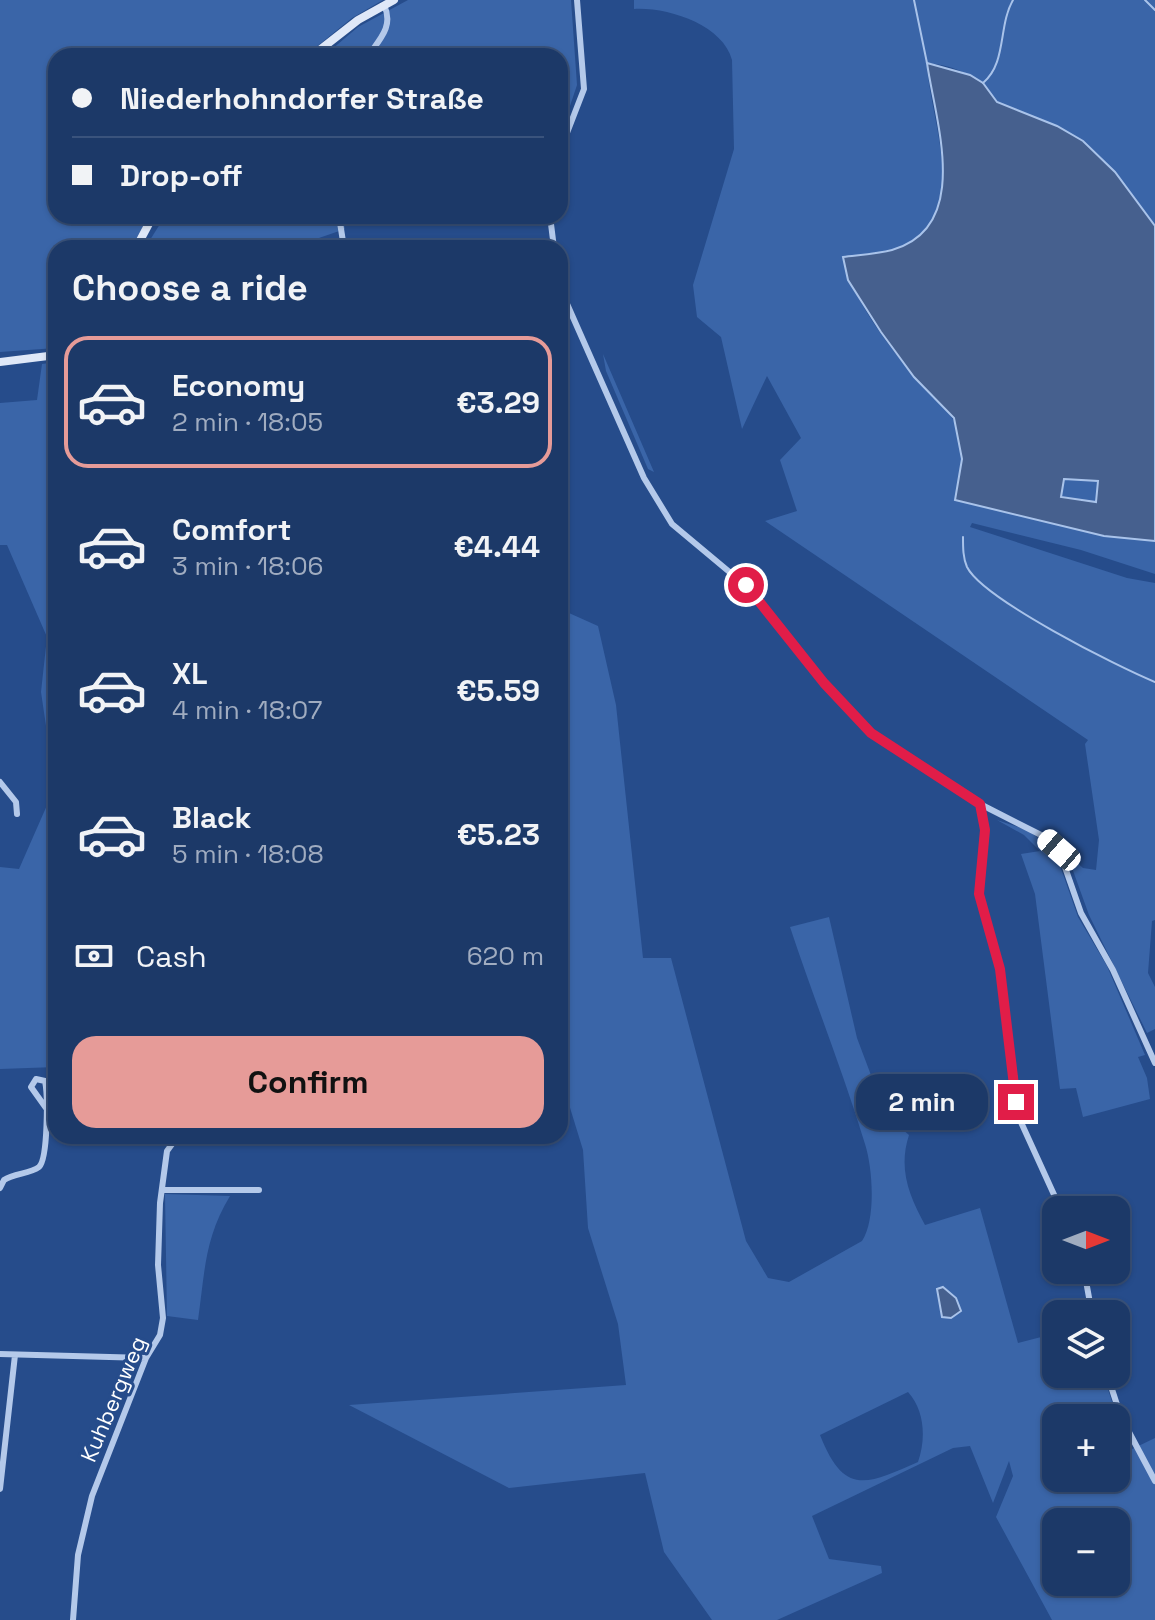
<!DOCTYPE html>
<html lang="en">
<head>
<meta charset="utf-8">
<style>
	:root { --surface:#1c3968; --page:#294471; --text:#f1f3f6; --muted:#a0acc0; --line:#3a537c; --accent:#e69b98 }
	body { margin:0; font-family:"Space Grotesk",sans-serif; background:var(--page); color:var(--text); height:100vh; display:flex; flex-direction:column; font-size:30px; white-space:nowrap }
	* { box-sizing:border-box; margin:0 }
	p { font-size:26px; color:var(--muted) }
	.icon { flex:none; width:44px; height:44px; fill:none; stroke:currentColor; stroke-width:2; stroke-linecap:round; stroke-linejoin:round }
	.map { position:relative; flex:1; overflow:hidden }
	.side { position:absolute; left:48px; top:240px; width:520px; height:904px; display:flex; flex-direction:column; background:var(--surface); border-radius:24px; box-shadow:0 2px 6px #0004,0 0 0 2px var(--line) }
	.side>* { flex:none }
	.top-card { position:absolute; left:48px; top:48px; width:520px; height:176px; border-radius:24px; box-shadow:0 2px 6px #0004,0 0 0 2px var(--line); display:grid; align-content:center; height:176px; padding:0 24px; background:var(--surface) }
	.needle { width:52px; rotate:90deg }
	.controls { position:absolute; left:1042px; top:1196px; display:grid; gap:16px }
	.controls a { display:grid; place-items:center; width:88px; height:88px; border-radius:16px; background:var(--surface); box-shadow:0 2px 6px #0004,0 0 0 2px var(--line); font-size:40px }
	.end { position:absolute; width:36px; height:36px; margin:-18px; border:10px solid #e11d48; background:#fff; box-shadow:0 0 0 4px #fff }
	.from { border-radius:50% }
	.bubble { position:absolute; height:56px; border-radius:24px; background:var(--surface); box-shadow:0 2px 6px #0004,0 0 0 2px var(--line); font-size:26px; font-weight:600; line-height:56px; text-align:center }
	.car { position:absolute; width:24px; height:48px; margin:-24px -12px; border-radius:10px; box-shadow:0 0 6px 2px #0007; background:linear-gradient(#fff 24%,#345 0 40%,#fff 0 76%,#345 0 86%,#fff 0) }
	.top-card b { display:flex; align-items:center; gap:28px; height:76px; font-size:30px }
	.top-card b+b { border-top:2px solid var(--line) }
	.top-card i { width:20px; height:20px; background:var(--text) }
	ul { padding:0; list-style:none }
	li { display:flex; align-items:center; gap:24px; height:132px; margin:0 16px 12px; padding:0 8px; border:4px solid transparent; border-radius:24px }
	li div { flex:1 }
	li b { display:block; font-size:30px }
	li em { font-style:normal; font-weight:600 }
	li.active { border-color:var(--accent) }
	li>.icon { width:72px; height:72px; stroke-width:1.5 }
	h2 { padding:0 24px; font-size:36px; line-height:96px }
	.pay { display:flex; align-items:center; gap:20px; height:88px; padding:0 24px; font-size:30px }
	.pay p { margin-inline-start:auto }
	.cta { display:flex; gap:16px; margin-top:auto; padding:16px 24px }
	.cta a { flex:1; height:92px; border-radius:24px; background:var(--accent); color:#111; font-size:32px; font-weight:600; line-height:92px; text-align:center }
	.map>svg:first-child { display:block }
	.green { fill:#3a65a8; fill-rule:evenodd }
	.water { fill:#46608e; stroke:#a9c3ea; stroke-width:2; fill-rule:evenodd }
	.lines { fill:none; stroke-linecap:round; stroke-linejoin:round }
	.stream { stroke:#a9c3ea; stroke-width:2 }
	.street { stroke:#b4c9ea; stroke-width:6 }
	.secondary { stroke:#dfe8f8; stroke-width:8 }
	.route { stroke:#e11d48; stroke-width:10 }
	.labels { text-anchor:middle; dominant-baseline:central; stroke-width:6; stroke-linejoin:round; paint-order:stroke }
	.street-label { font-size:22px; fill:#fff; stroke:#264c8b }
</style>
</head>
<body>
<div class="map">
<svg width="1155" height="1620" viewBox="0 0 1155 1620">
	<rect width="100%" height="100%" fill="#264c8b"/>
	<!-- green -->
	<path class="green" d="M0 0H383L352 18 305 56H56V216H149L131 248H56V348L0 352Z
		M408 0H571L577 85 560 136V56H324L358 27Z
		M634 0H1155V226L1115 172 997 102C979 77 958 66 927 63 929 121 978 226 892 250 877 254 859 254 843 258 854 303 888 344 916 379 933 400 955 410 960 438 964 459 958 480 955 500L1104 536 1155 541V574L1081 550 972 523 970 527 1127 578 1155 583V920L1152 921 1148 973 1155 987V1029L1147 1033 1089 915 1067 854 1083 868 1096 870 1099 840 1085 744 1088 740 765 521 797 511 780 460 801 438 767 376 742 429 721 337 697 317 693 285 734 149 732 60C723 25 668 7 634 9Z
		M165 216H342L345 229 290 248H145Z
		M603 354 654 472 648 469 606 371Z
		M56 362V873L51 928 47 931 51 946H56V1067L0 1069V867L19 869 55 787 41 692 47 637 7 545H0V403L37 400 42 364Z
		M1063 479 1099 481 1096 502 1061 497Z
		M560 609 598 626 616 705 643 958H671L746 1241 768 1278 789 1282 862 1241C876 1220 873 1169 865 1144 843 1072 814 999 790 927L829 917 857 1038 886 1115 909 1135C898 1169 909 1195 925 1225L980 1208 1018 1343 1045 1336 1056 1374 1064 1387 1103 1374 1128 1451 1155 1438V1620H1052L996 1517 1013 1476 1009 1461 993 1503 970 1446 953 1448 812 1516 829 1559 881 1566 882 1573 777 1620H712L664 1552 645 1473 509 1488 349 1405 626 1385 618 1324 588 1228 583 1150 567 1098H560ZM908 1392C925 1411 926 1439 918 1462 866 1485 844 1496 820 1435ZM1056 1418H1116V1478H1056ZM1056 1522H1116V1582H1056Z
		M997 820 1027 830 1048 845 1058 860 1078 917 1107 966 1145 1055 1138 1057 1147 1078 1150 1099 1083 1117 1076 1088 1060 1089 1035 894 1021 854 1040 851 1024 835Z
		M165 1194 230 1196C204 1239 205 1272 198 1320L167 1316Z"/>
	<!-- water -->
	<path class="water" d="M927 63 970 75 983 83 997 102 1057 126 1083 141 1115 172 1155 226V541L1104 536 955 500 962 459 954 418 914 377 881 332 848 280 843 257C859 255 877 254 892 250 973 227 935 120 927 63ZM1064 479 1098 481 1096 502 1061 497Z
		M943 1287 956 1298 961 1311 951 1318 942 1317 937 1289Z"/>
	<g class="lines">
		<!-- stream -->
		<path class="stream" d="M914 0 927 63
			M1145 0 1155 10
			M983 83C1007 63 998 26 1013 0
			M963 537C963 548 963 558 967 567 983 599 1118 667 1155 682"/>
		<!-- street -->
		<path class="street" d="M368 56C380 39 394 26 384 5
			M560 151 584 89 577 0
			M339 216 344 248
			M550 216 554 248
			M560 288 644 478 672 524 751 590 808 664 871 733 980 804 1041 835 1059 850 1081 913 1113 970 1155 1063
			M0 782 16 802 17 814
			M980 804 985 830 979 894 1000 969 1020 1120 1061 1210
			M0 1188 4 1180C14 1173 30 1174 39 1167 48 1159 48 1094 45 1081L36 1079 31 1087 46 1108
			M162 1190H259
			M1084 1270 1092 1314
			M0 1354 146 1358
			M1107 1374 1121 1417 1155 1481
			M0 1489 15 1355
			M73 1620 78 1555 92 1496 146 1358 160 1335 163 1318 158 1265 160 1203 167 1151 178 1136"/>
		<!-- secondary -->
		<path class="secondary" d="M312 56 358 20 394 0
			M136 248 153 216
			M0 362 56 355"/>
	</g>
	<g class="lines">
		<!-- route -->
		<path class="route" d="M746 585 824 683 871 733 980 804 985 830 979 894 1000 969 1016 1102"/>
	</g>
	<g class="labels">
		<!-- street labels -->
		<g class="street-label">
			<text transform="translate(113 1399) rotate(-67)">Kuhbergweg</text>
		</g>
	</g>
</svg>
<div class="controls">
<a><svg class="needle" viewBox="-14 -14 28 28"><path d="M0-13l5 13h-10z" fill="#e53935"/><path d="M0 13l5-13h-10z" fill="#a0acc0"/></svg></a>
<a><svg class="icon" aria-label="layers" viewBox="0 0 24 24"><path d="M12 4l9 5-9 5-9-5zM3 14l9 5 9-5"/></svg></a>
<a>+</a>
<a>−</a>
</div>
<i class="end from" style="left:746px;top:585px"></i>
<i class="end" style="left:1016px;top:1102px"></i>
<div class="bubble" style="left:856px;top:1074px;width:132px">2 min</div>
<i class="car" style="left:1059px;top:850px;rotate:311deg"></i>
<div class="top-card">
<b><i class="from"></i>Niederhohndorfer Straße</b>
<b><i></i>Drop-off</b>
</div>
<section class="side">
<h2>Choose a ride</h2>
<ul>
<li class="active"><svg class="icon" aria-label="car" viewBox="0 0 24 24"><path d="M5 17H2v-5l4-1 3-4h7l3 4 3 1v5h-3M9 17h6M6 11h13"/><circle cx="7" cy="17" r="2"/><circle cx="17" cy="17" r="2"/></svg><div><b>Economy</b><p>2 min · 18:05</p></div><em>€3.29</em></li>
<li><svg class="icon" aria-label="car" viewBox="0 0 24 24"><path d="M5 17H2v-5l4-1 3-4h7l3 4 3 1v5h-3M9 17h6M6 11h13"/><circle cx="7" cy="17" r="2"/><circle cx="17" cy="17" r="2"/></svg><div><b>Comfort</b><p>3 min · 18:06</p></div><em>€4.44</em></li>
<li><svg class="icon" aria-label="car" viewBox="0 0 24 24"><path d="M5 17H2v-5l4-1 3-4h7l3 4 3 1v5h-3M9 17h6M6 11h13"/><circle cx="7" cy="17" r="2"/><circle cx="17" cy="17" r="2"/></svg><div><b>XL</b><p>4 min · 18:07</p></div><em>€5.59</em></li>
<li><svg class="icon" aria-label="car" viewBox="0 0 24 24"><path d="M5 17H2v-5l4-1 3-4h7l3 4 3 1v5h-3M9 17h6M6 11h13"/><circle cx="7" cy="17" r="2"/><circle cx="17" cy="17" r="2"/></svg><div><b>Black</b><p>5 min · 18:08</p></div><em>€5.23</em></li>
</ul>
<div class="pay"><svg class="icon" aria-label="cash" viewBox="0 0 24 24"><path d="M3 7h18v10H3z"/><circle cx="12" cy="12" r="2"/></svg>Cash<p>620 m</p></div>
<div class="cta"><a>Confirm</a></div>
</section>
</div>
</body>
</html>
